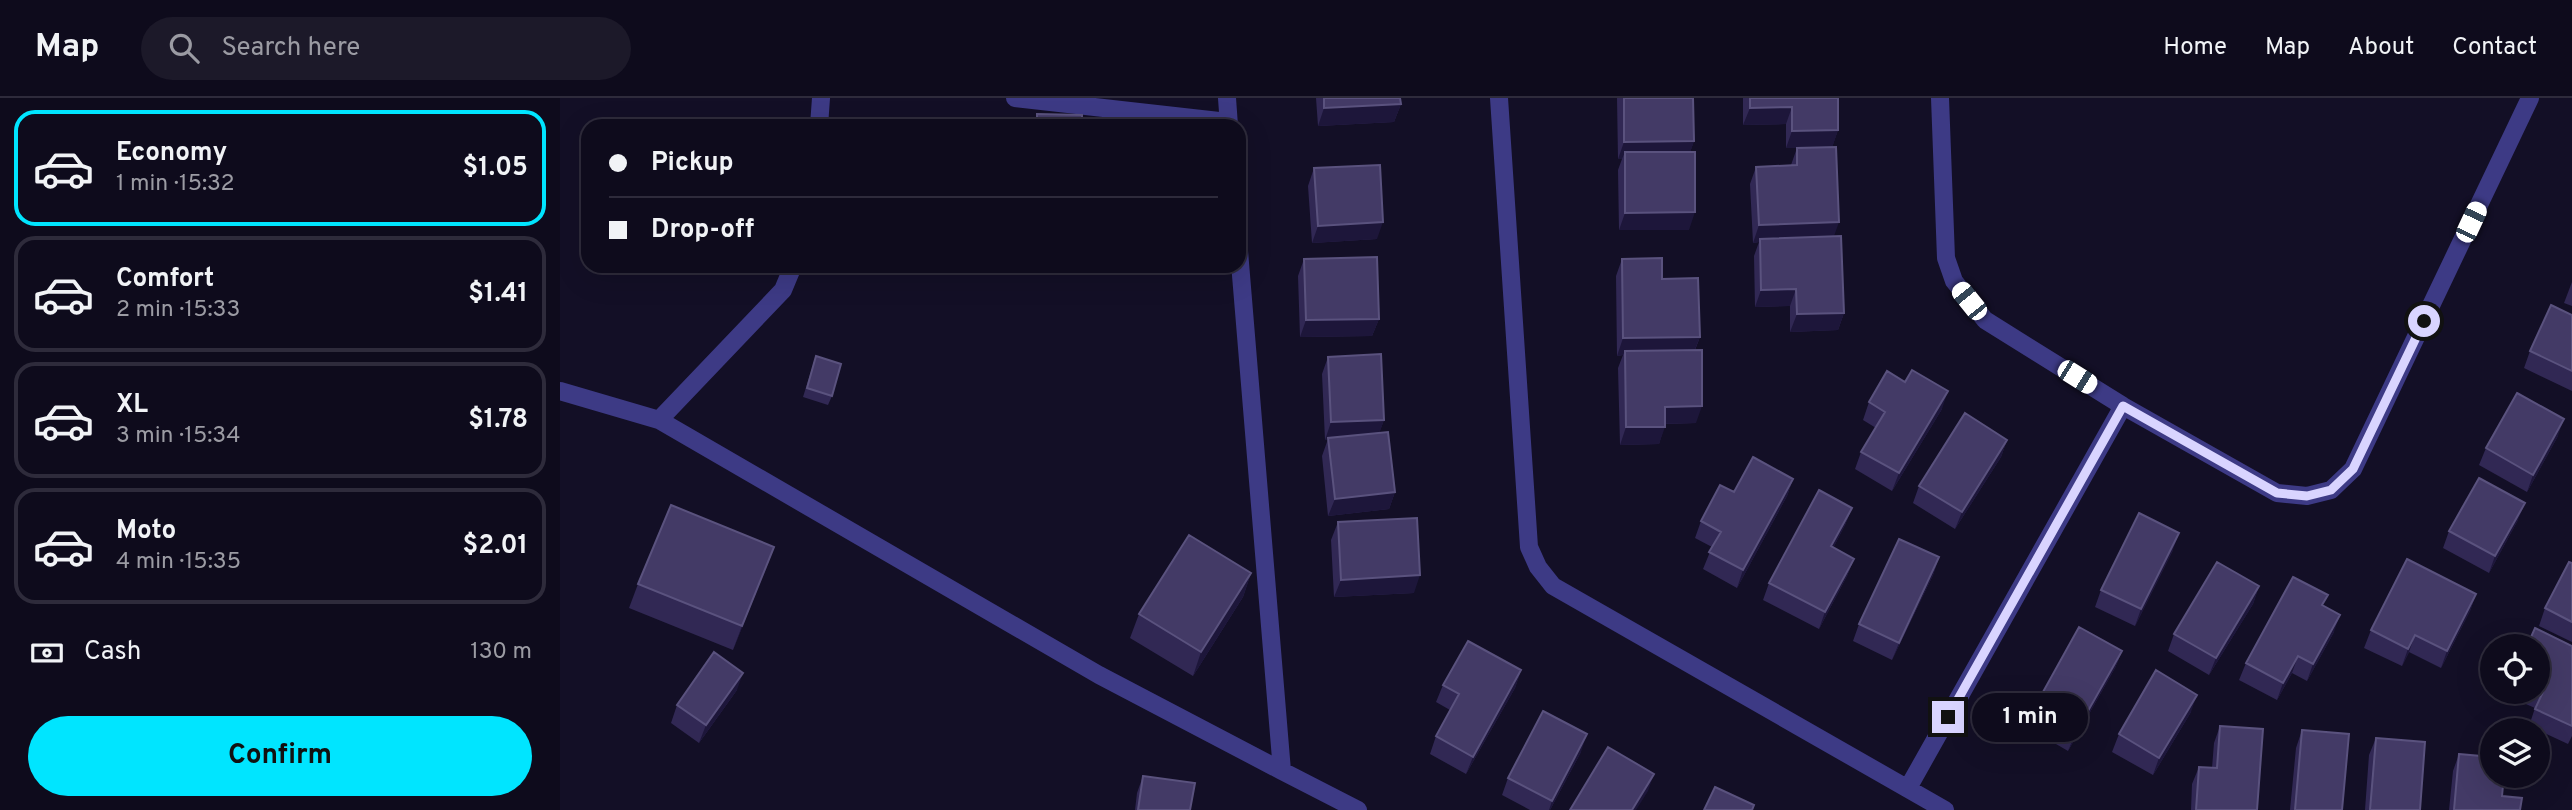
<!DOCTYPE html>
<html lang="en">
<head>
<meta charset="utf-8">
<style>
	:root { --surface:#0e0b1c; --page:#1c1929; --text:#f1f3f6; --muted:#9b9ba3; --line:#2e2b3b; --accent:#00e5ff }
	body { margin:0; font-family:Overpass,sans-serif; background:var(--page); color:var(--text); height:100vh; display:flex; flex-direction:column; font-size:26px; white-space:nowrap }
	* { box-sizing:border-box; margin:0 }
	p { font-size:23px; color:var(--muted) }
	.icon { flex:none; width:38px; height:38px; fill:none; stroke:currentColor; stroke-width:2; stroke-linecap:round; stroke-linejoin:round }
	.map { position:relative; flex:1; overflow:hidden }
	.panel { display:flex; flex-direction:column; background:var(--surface); width:560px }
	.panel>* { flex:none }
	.top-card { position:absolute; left:21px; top:21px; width:665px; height:154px; border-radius:21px; box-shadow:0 7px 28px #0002,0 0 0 2px var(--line); display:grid; align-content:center; height:154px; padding:0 28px; background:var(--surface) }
	.buttons { position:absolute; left:1920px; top:536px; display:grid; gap:14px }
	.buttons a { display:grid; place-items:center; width:70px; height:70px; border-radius:50%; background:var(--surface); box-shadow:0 7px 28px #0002,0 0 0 2px var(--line); font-size:35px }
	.end { position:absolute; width:32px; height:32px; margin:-16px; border:9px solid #d9d4ff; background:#111; box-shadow:0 0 0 4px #111 }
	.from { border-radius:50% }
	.bubble { position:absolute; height:49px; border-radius:24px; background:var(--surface); box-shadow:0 7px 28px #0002,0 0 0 2px var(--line); font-size:23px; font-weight:700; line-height:49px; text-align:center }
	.car { position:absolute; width:21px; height:42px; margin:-21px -10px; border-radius:9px; box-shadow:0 0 5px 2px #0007; background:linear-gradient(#fff 24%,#345 0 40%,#fff 0 76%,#345 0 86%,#fff 0) }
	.top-card b { display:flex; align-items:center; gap:24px; height:66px; font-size:26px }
	.top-card b+b { border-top:2px solid var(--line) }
	.top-card i { width:18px; height:18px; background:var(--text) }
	ul { padding:12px 0 0; list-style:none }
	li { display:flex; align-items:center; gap:21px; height:116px; margin:0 14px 10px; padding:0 14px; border:4px solid var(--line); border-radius:21px }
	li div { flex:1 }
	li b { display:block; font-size:26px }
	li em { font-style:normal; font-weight:700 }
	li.active { border-color:var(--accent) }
	li>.icon { width:63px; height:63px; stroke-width:1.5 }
	.pay { display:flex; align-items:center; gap:18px; height:77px; padding:0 28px; font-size:26px }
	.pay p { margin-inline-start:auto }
	.button { display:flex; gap:14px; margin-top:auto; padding:14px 28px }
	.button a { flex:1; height:80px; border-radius:42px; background:var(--accent); color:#111; font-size:28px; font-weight:700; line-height:80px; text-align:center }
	header { display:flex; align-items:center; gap:42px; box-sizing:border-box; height:98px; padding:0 35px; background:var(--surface); border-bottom:2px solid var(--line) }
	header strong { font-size:33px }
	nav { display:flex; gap:38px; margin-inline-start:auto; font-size:24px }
	.search { width:490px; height:63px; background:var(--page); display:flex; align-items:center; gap:18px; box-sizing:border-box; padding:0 24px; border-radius:38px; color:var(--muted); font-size:26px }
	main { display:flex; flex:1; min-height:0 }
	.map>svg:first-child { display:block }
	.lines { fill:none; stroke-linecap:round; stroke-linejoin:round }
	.street { stroke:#3d3a85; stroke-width:18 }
	.wall { fill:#312854 }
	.shaded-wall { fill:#1d163a }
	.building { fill:#433a66; stroke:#5a527e; stroke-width:2 }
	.route { stroke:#d9d4ff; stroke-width:9 }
</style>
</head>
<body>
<header>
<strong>Map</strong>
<div class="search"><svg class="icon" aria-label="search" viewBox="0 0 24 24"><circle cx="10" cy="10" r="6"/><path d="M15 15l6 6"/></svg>Search here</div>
<nav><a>Home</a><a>Map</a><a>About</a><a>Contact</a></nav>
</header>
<main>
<section class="panel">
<ul>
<li class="active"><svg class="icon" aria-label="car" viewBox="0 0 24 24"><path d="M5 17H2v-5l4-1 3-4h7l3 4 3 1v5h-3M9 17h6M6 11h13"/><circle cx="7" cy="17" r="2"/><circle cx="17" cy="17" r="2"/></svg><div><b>Economy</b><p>1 min · 15:32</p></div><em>$1.05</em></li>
<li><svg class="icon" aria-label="car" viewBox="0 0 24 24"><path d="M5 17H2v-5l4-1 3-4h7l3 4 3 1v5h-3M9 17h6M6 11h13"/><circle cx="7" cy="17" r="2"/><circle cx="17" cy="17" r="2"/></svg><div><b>Comfort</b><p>2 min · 15:33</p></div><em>$1.41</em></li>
<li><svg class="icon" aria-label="car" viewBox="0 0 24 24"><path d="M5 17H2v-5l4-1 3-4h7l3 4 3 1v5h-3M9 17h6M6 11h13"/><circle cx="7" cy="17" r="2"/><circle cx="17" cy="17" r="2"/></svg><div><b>XL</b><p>3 min · 15:34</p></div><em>$1.78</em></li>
<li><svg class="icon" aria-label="car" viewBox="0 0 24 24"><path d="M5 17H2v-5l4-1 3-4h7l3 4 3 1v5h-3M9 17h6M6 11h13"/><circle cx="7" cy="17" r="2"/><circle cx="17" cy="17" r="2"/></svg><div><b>Moto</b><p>4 min · 15:35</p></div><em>$2.01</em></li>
</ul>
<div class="pay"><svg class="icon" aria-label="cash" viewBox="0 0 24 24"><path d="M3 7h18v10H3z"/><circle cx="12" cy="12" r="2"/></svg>Cash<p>130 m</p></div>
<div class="button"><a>Confirm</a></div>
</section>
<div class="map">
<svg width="2012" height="712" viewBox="0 0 2012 712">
	<rect width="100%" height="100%" fill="#130f26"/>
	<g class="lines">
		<!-- street -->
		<path class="street" d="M455 0 668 24
			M667 0 669 28
			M939 0 969 449 978 469 993 488 1385 712
			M1380 0 1386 160 1394 183 1425 222 1563 308 1717 395 1747 398 1771 392 1793 371 1970 0
			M259 28 261 0
			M679 153 722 673 798 712
			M0 293 99 322 539 577 722 673
			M99 322 223 192 233 168
			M1348 690 1563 308"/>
	</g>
	<!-- wall -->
	<path class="wall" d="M756 0H840L841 6 834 24 758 28Z
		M1057 0H1133L1134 43 1130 54 1129 132H1059L1058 72 1062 61H1058Z
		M1183 0H1278V32L1272 49 1274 139 1284 215 1278 232 1230 234V208L1195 209 1194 158 1199 144 1193 145 1190 86 1196 69 1231 67 1237 50H1256H1226V26L1183 27Z
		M477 16 522 28H473Z
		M754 70 817 141 752 145 748 88Z
		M744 161 819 221 812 238 740 239 738 178Z
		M1062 161 1102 181 1140 239 1135 252 1136 325 1105 326 1099 346 1060 347 1058 270 1063 257 1057 258 1056 178Z
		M2012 184V208L2004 205Z
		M2012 217V293L1964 270 1970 253Z
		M768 259 824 322 819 335 835 394 829 411 768 418 762 358 768 341 765 342 762 276Z
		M253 267 272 298 268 307 243 299Z
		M1345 284 1382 311 1332 393 1295 371 1301 354 1316 330 1303 322 1309 304Z
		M1998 338 1967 394 1919 367 1926 350Z
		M1447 342 1441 359 1395 431 1353 405 1359 388Z
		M1233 381 1227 398 1177 490 1143 471 1152 449 1135 440 1141 423 1174 394Z
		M1292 410 1285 427 1273 450 1294 461 1287 478 1259 531 1203 502 1209 485Z
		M1958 422 1929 475 1883 450 1889 433Z
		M778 424 854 495 774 499 771 442Z
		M214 449 173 552 69 510 78 486Z
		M1613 452 1575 528 1535 509 1541 492Z
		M1379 459 1373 477 1332 562 1293 543 1299 526Z
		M2012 465V544L1979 528 1985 510Z
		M691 475 683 499 633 578 570 540 579 516Z
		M1699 488 1693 506 1649 577 1608 553 1614 536Z
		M1916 496 1910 513 1881 570 1849 554 1842 568 1804 550 1811 532Z
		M1764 508 1774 534 1747 583 1732 575 1717 602 1679 582 1686 565Z
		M1978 548H2012V638L2008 646 1969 628 1975 610 1945 597 1947 593H1978Z
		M1562 553 1555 570 1508 653 1467 629 1473 612Z
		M961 572 955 590 906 676 870 656 876 638 890 612 876 604 883 587Z
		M177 592 139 645 111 625 117 607Z
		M1631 614 1593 677 1552 654 1559 636Z
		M1660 628 1697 712H1631L1632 686 1639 669 1652 670 1654 645Z
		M1742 632 1782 712H1730L1736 650Z
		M1816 640 1860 712H1805L1809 657Z
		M1021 654 990 712H970L942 697 948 680Z
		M1899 656 1942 698 1960 712H1889L1893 673Z
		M583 678 630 712H575L577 695Z"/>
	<!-- shaded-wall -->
	<path class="shaded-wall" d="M841 6 834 24 758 28 764 10Z
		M1232 9 1226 26 1183 27 1190 10Z
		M1278 32 1272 50H1226L1232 33Z
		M1134 43 1128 61 1065 54 1062 61H1058L1064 44Z
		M1135 114 1129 132H1059L1065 115Z
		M823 124 817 141 752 145 758 128Z
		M1279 124 1273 141H1200L1199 144 1193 145 1199 127Z
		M1236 191 1230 208 1195 209 1201 192Z
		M1284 215 1278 232 1230 234 1237 216Z
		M819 221 812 238 740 239 746 222Z
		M1140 239 1133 256 1065 253 1063 257 1057 258 1063 240Z
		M1388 293 1382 311 1332 393 1339 375Z
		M1142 308 1136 325 1099 326 1105 309Z
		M2004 321 1998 338 1967 394 1973 377Z
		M824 322 818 339 765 342 771 324Z
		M1066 329H1105L1099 346 1060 347Z
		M1447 342 1441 359 1395 431 1402 414Z
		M1233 381 1227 398 1177 490 1183 472Z
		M835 394 829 411 768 418 775 401Z
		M1965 405 1958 422 1929 475 1935 458Z
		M1292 410 1285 427 1265 466 1271 448Z
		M1619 435 1613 452 1575 528 1581 511Z
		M214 449 205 473 173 552 182 528Z
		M1379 459 1373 477 1332 562 1339 545Z
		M1294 461 1287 478 1259 531 1265 514Z
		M691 475 683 499 633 578 641 554Z
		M860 477 854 495 774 499 781 482Z
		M1699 488 1693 506 1649 577 1656 560Z
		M1916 496 1910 513 1881 570 1887 553Z
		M1780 517 1774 534 1747 583 1753 566Z
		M1855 537 1849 554 1842 568 1848 551Z
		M1562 553 1555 570 1508 653 1515 636Z
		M1738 558 1732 575 1717 602 1723 585Z
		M961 572 955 590 906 676 913 659Z
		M183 575 177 592 139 645 146 627Z
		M1637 597 1631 614 1593 677 1599 660Z
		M1027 636 1021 654 990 712H989L992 703Z
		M1094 676 1088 693 1076 712H1072Z"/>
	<!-- building -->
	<path class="building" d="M764 0H840L841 6 764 10Z
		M1064 0H1133L1134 43 1064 44Z
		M1190 0H1278V32L1232 33V9L1190 10Z
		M477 16 522 17V28H477Z
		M1276 49 1279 124 1199 127 1196 69 1237 67V50Z
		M1065 54H1135V114L1065 115Z
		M820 67 823 124 758 128 754 70Z
		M1281 138 1284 215 1237 216 1236 191 1201 192 1200 141Z
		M817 159 819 221 746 222 744 161Z
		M1102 160V181L1138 180 1140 239 1063 240 1062 161Z
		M1991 207 2012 217V273L1970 253Z
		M1142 252V308L1105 309V329H1066L1065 253Z
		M821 256 824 322 771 324 768 259Z
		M256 258 281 266 272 298 247 290Z
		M1352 272 1388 293 1339 375 1301 354 1325 314 1309 304 1327 273 1345 284Z
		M1957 295 2004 321 1973 377 1926 350Z
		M1405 315 1447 342 1402 414 1359 388Z
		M828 334 835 394 775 401 768 340Z
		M1193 359 1233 381 1183 472 1149 454 1161 434 1141 423 1160 387 1174 394Z
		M1919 380 1965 405 1935 458 1889 433Z
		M1259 392 1292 410 1271 448 1294 461 1265 514 1209 485Z
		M111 407 214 449 182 528 78 486Z
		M1579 415 1619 435 1581 511 1541 492Z
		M857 420 860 477 781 482 778 424Z
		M629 437 691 475 641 554 579 516Z
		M1339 441 1379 459 1339 545 1299 526Z
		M1847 461 1916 496 1887 553 1855 537 1848 551 1811 532Z
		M1657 464 1699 488 1656 560 1614 536Z
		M2009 464 2012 465V524L1985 510Z
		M1733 479 1768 497 1762 507 1780 517 1753 566 1738 558 1723 585 1686 565Z
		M1519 529 1562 553 1515 636 1473 612Z
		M1975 530 2012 548V628L1975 611 1983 594 1978 591V548H1967Z
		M908 543 961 572 913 659 876 638 899 596 883 587Z
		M154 554 183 575 146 627 117 607Z
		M1596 572 1637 597 1599 660 1559 636Z
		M983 613 1027 636 992 703 948 680Z
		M1660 628 1703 631 1697 712H1636L1639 669 1657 670Z
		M1742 632 1789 636 1782 712H1735Z
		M1816 640 1865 644 1860 712H1810Z
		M1048 649 1094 676 1072 712H1010Z
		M1899 656 1932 659V677H1944L1942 698 1962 700 1960 712H1894Z
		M583 678 635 685 630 712H578Z
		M1155 689 1194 707 1192 712H1144Z"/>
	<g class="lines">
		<!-- route -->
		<path class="route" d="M1388 619 1563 308 1717 395 1747 398 1771 392 1793 371 1864 223"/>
	</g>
</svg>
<div class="buttons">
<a><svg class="icon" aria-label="locate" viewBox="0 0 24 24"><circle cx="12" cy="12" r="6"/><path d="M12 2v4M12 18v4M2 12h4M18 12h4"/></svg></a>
<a><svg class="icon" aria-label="layers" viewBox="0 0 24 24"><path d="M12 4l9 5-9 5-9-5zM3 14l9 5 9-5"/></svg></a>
</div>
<i class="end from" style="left:1864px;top:223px"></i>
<i class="end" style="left:1388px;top:619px"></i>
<div class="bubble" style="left:1412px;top:595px;width:116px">1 min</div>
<i class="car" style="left:1911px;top:124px;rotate:25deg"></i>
<i class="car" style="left:1409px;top:203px;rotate:321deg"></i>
<i class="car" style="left:1517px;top:279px;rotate:122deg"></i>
<div class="top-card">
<b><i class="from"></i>Pickup</b>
<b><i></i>Drop-off</b>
</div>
</div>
</main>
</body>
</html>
